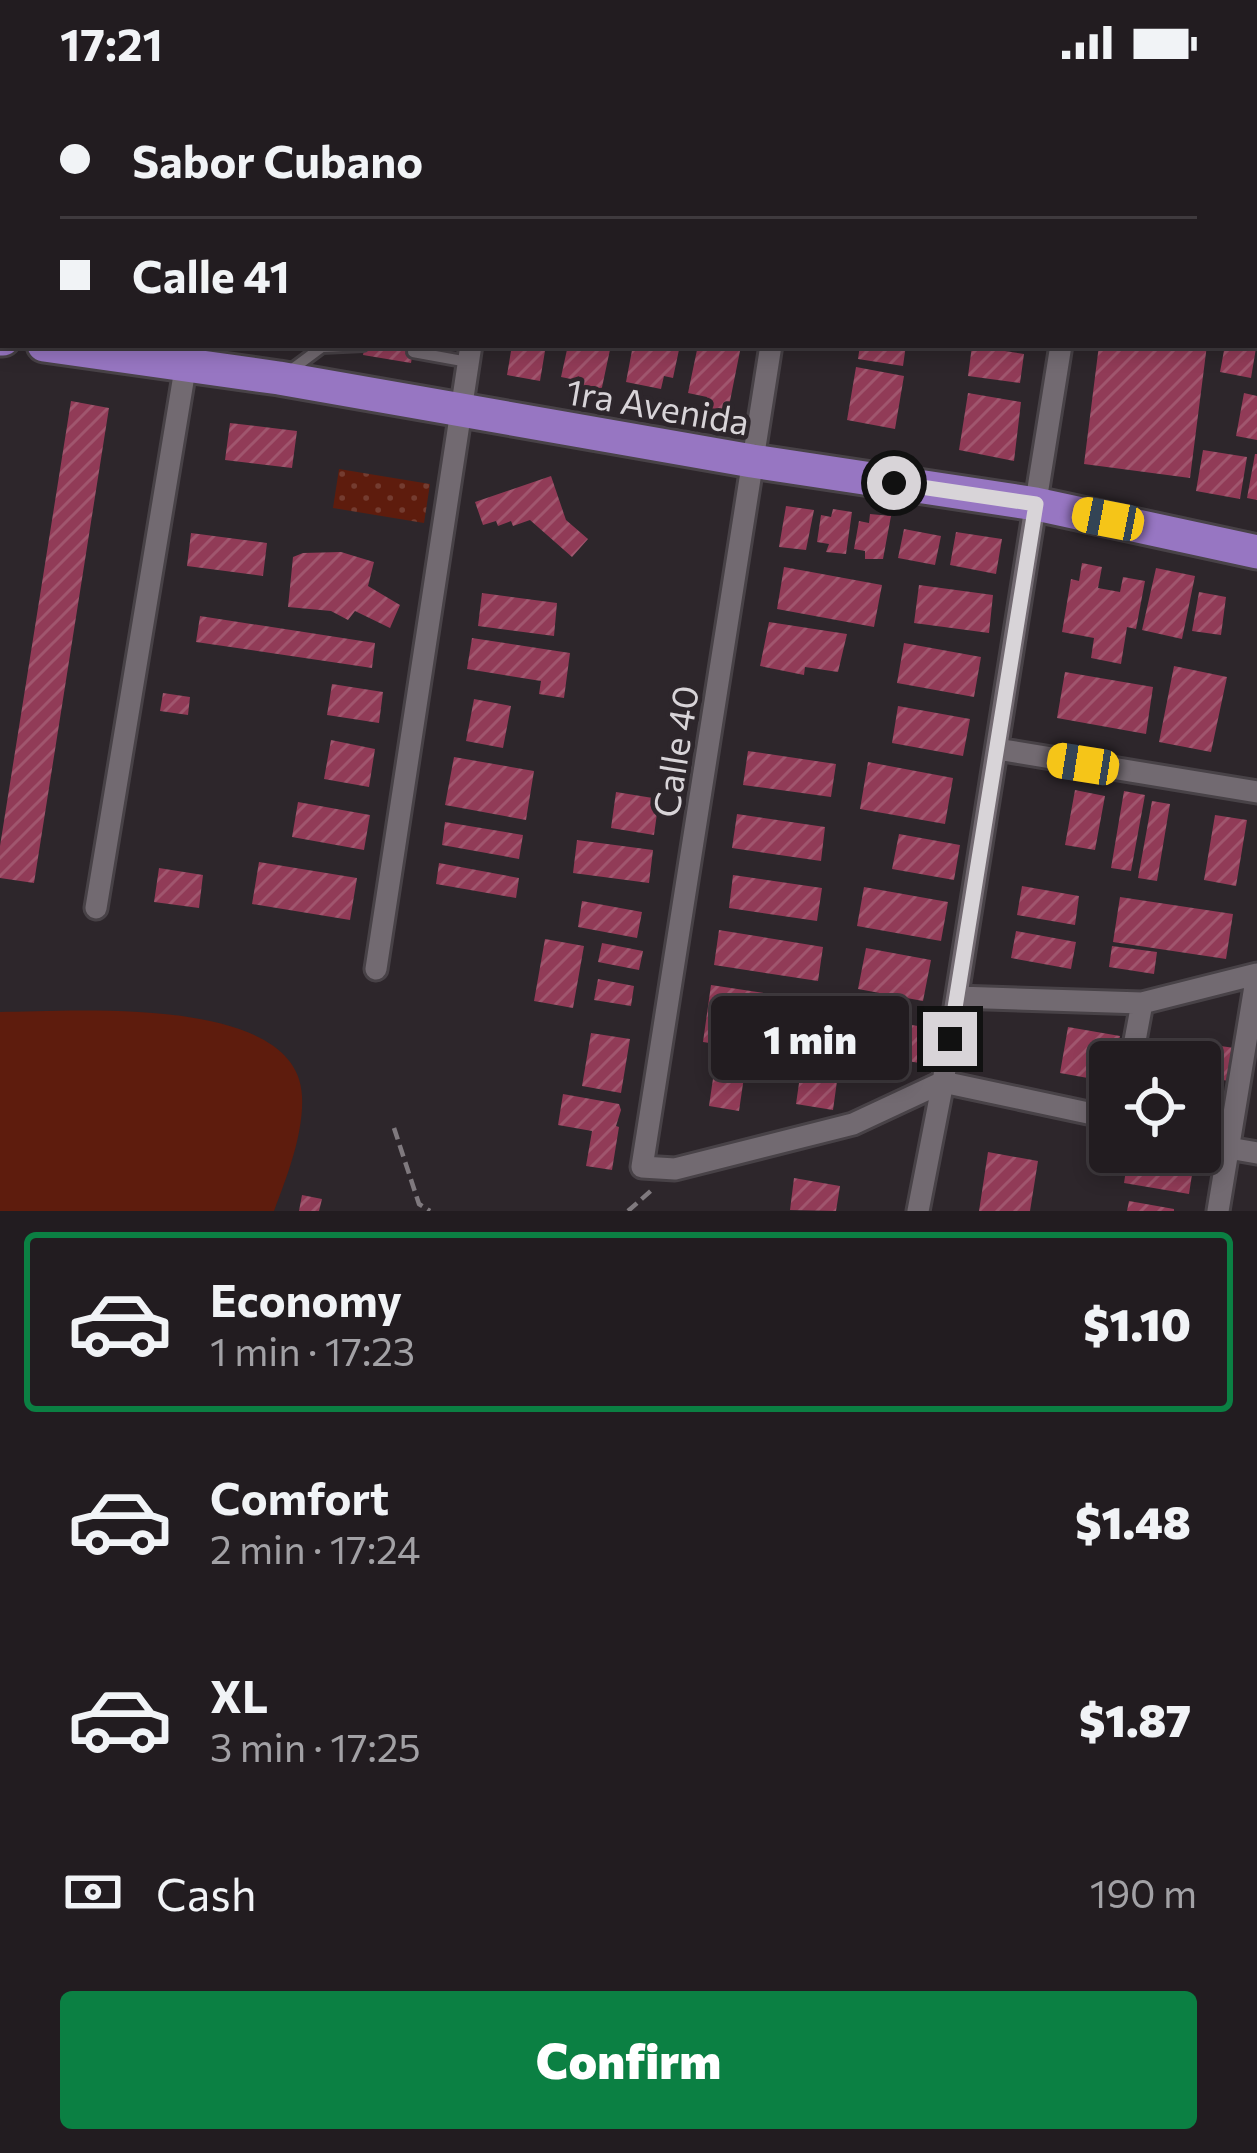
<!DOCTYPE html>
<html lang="en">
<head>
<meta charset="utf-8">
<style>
	:root { --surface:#221c20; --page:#2a2529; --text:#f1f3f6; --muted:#a2a1a5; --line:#3f3a3e; --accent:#0b8043 }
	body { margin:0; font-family:Commissioner,sans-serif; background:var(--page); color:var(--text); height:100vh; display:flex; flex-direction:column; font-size:45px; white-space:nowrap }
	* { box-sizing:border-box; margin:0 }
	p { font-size:39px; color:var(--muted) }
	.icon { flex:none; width:66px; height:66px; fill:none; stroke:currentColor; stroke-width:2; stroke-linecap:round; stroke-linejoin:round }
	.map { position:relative; height:1127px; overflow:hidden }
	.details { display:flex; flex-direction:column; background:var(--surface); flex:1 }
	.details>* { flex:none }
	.guide { position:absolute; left:0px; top:0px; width:1257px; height:264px; box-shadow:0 6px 18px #0003,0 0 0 3px var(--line); display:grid; align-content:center; height:264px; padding:0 60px; background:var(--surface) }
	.tools { position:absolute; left:1089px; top:957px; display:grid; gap:24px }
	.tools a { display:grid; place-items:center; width:132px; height:132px; border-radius:12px; background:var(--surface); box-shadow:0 6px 18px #0003,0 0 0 3px var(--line); font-size:60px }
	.end { position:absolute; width:54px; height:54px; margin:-27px; border:15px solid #d8d4d8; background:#111; box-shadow:0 0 0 6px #111 }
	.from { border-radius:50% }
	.bubble { position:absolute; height:84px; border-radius:12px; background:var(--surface); box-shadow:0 6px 18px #0003,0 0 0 3px var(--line); font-size:39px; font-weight:800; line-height:84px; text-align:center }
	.car { position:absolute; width:36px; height:72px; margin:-36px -18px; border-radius:15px; box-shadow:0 0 9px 3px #0007; background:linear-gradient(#f5c518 24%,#345 0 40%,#f5c518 0 76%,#345 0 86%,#f5c518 0) }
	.guide b { display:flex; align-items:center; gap:42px; height:114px; font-size:45px }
	.guide b+b { border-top:3px solid var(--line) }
	.guide i { width:30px; height:30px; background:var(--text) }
	ul { padding:21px 0 0; list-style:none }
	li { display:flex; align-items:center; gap:36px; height:180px; margin:0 24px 18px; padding:0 36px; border:6px solid transparent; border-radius:12px }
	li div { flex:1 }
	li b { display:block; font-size:45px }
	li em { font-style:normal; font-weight:800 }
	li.selected { border-color:var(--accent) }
	li>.icon { width:108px; height:108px; stroke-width:1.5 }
	.pay { display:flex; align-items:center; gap:30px; height:132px; padding:0 60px; font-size:45px }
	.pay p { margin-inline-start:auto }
	.cta { display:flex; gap:24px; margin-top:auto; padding:24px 60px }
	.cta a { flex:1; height:138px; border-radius:12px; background:var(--accent); color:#fff; font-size:48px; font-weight:800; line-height:138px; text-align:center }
	.status { display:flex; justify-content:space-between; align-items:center; height:84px; padding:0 60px; background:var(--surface); direction:ltr }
	.status svg { height:33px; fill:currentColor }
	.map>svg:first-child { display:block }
	.grass { fill:url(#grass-dots) }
	.forest { fill:url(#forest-firs) }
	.pitch { fill:#5e1c0d }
	.building { fill:url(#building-hatch) }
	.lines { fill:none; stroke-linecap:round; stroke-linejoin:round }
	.service-casing { stroke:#484247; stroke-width:16 }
	.minor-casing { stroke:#484247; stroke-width:27 }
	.primary-casing { stroke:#484247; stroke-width:39 }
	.path { stroke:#7f797e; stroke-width:4.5; stroke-dasharray:12 6; stroke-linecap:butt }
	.service { stroke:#726a71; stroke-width:10 }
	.minor { stroke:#726a71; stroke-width:21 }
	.primary { stroke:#9776c2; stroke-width:33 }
	.route { stroke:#d8d4d8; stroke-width:15 }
	.labels { text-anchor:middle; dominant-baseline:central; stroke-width:9; stroke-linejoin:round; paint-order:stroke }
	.street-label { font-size:36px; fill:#d8d4d8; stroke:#2d262b }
</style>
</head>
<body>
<div class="status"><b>17:21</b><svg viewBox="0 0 49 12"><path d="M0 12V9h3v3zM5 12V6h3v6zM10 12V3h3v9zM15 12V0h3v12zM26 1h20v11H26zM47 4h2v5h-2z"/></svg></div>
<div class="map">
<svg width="1257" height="1127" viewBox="0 0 1257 1127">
	<defs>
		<pattern id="grass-dots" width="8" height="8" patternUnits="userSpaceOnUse" patternTransform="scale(3)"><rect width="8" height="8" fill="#5e1c0d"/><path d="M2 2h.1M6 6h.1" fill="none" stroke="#743c30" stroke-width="1.8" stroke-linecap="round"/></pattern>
		<pattern id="forest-firs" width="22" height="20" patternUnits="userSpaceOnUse" patternTransform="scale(3)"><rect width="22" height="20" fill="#994330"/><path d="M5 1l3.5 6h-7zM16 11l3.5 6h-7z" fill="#ab6657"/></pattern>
		<pattern id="building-hatch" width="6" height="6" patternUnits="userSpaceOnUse" patternTransform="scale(3)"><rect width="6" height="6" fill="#913b57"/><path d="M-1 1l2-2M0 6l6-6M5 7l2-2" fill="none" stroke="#a0566e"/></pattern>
	</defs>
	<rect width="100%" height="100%" fill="#2d262b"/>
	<!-- grass -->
	<path class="grass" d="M339 385 430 400 424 439 333 424Z"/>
	<!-- forest -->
	<path class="forest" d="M715 0H1257V112H1254V3H714Z"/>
	<!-- pitch -->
	<path class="pitch" d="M0 928C70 928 298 909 302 1012 304 1049 287 1093 274 1127H0Z"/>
	<!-- building -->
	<path class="building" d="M365 261H414L411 279 363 271Z
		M512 261H546L540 297 507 291Z
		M568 261H611L601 308 575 303 576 296 561 293Z
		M633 261H680L673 294 664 292 661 305 626 298Z
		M698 261 740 267 728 327 705 323 707 313 688 309Z
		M860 261H906L903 282 858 275Z
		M1099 261H1207L1190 394 1084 380Z
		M1225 261 1256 264 1251 294 1220 288Z
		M972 262 1024 270 1020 299 968 292Z
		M856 283 904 292 895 345 847 336Z
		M968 309 1021 318 1014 377 959 366Z
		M1244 309 1257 312V356L1236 352Z
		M71 317 109 324 34 799 0 794V762Z
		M230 339 297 347 292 384 225 376Z
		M1203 366 1247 373 1240 415 1196 407Z
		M1255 370H1257V416L1247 414Z
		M551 392 566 436 588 455 572 473 530 436 513 442 511 437 498 442 496 437 483 441 475 418Z
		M786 422 814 426 806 466 779 463Z
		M833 425 852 428 846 470 826 468 829 460 817 458 821 431 831 433Z
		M870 430 891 432 883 475H865V467L854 465 859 437 869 439Z
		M904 445 941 452 935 481 898 474Z
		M956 448 1002 455 996 490 950 481Z
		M191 449 267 459 263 492 187 482Z
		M341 468 374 478 368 502 400 521 390 544 355 527 348 536 331 527 288 523 293 473 303 469Z
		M1082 479 1102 483 1098 504 1120 508 1123 493 1145 497 1136 545 1127 543 1121 580 1091 574 1094 554 1062 548 1071 495 1079 497Z
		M784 483 882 501 874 543 777 525Z
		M1156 484 1195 492 1182 555 1142 546Z
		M919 501 993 511 989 549 914 539Z
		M1199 508 1226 513 1221 551 1192 547Z
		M482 509 557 519 554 552 478 542Z
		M200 532 375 559 372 584 196 558Z
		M769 538 847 550 838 588 805 583 804 591 760 582Z
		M472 554 570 569 564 614 539 610 541 597 467 585Z
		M904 559 981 573 974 613 897 599Z
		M1174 582 1227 593 1211 668 1159 658Z
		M1065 588 1153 603 1146 650 1057 634Z
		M332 600 383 608 379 639 327 631Z
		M163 609 190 613 188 631 160 627Z
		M474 615 511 622 503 664 466 657Z
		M898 622 970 635 963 672 892 659Z
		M331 656 375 665 369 703 324 695Z
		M748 667 836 680 831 713 743 701Z
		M454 673 534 687 526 736 445 721Z
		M868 678 953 694 945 740 860 725Z
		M1075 706 1105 712 1095 766 1065 761Z
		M1124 707 1145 711 1131 787 1111 784Z
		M616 708 659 715 654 751 611 744Z
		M1152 717 1170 720 1157 797 1138 794Z
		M298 718 370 731 364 766 292 753Z
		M737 730 825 743 821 777 732 764Z
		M1215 731 1247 736 1236 802 1204 796Z
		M445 738 523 751 519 775 442 761Z
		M899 750 960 761 954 796 892 785Z
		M577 756 653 766 649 799 573 789Z
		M259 778 357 794 350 836 252 820Z
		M439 779 519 794 516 814 436 800Z
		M159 784 203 791 199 824 154 818Z
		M733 791 822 804 817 837 729 824Z
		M1022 802 1079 812 1075 841 1017 831Z
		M864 803 948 818 941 857 857 842Z
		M1120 813 1233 830 1226 875 1113 858Z
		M582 817 642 828 637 854 578 843Z
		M719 846 823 863 818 897 714 881Z
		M1016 847 1076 858 1071 885 1011 874Z
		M545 855 584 862 573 924 534 917Z
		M602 859 643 867 639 886 598 878Z
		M1112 862 1157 868 1154 890 1109 883Z
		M866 864 931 876 923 917 858 905Z
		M598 895 634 902 631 922 594 916Z
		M711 901 809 916 800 973 703 958Z
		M871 935 925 943 920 979 866 971Z
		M1068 943 1120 952 1116 978H1110V998L1060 989Z
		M591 949 630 955 621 1009 582 1002Z
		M1170 955 1242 965 1237 998 1200 993V978H1167Z
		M715 981 745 986 739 1027 709 1022Z
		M801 985 838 990 833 1026 796 1020Z
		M1200 1008 1236 1014 1232 1039 1200 1034Z
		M563 1010 619 1020 621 1026 616 1042 619 1043 612 1086 586 1082 592 1047 558 1041Z
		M988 1068 1038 1077 1030 1127H979Z
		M1128 1073 1193 1084 1189 1110 1124 1099Z
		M794 1094 840 1102 836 1127 790 1126Z
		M302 1111 322 1115 319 1127H299Z
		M1129 1117 1174 1125V1127H1127Z"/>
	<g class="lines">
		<!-- service casing -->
		<g class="service-casing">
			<path id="service" d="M413 268 468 278
				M287 289 322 263 363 261"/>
		</g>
		<!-- minor casing -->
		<g class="minor-casing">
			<path id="minor" d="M467 0 484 3
				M227 3V0
				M1254 130H1257
				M771 261 642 1083 675 1085 853 1040 943 998 1088 1029 1110 1036
				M997 665 1257 708
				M96 824 189 261
				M376 885 471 261
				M957 913 1142 919 1257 890
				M1131 978 1142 919
				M1200 1059 1257 1069
				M918 1127 943 998 1061 261
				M1218 1127 1257 890"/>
		</g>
		<!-- primary casing -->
		<g class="primary-casing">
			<path id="primary" d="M0 255H3
				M44 261 279 294 752 377 1036 420 1257 468"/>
		</g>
		<!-- path -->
		<path class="path" d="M293 3 294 0
			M394 1044 419 1120 430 1127
			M628 1127 653 1105"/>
		<!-- service -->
		<use href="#service" class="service"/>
		<!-- minor -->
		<use href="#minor" class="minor"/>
		<!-- primary -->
		<use href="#primary" class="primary"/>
	</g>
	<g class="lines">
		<!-- route -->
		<path class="route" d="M894 399 1036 420 950 955"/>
	</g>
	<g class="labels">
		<!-- street labels -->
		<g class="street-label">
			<text transform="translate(658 321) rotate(10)">1ra Avenida</text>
			<text transform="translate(674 667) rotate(-81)">Calle 40</text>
		</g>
	</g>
</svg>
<div class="tools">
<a><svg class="icon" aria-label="locate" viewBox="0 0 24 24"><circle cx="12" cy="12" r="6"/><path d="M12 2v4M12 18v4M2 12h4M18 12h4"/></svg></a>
</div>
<i class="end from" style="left:894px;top:399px"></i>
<i class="end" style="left:950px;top:955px"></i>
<div class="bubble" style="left:711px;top:912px;width:198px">1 min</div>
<i class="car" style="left:1108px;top:435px;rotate:281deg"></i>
<i class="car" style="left:1083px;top:680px;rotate:279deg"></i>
<div class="guide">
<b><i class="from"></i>Sabor Cubano</b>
<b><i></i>Calle 41</b>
</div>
</div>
<section class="details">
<ul>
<li class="selected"><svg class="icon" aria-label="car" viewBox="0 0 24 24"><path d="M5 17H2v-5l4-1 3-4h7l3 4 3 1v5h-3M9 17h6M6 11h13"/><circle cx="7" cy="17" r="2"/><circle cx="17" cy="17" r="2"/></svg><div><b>Economy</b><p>1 min · 17:23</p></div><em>$1.10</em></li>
<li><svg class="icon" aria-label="car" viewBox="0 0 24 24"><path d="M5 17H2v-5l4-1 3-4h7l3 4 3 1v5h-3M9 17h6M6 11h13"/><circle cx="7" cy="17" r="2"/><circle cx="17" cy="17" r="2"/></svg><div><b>Comfort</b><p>2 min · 17:24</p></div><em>$1.48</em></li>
<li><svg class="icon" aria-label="car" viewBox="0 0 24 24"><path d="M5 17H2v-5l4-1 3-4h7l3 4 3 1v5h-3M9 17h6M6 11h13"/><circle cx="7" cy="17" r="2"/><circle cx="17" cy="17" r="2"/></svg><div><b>XL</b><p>3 min · 17:25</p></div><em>$1.87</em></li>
</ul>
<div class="pay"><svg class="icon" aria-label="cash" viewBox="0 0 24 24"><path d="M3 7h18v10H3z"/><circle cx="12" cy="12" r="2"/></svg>Cash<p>190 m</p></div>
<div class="cta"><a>Confirm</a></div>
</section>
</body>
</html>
